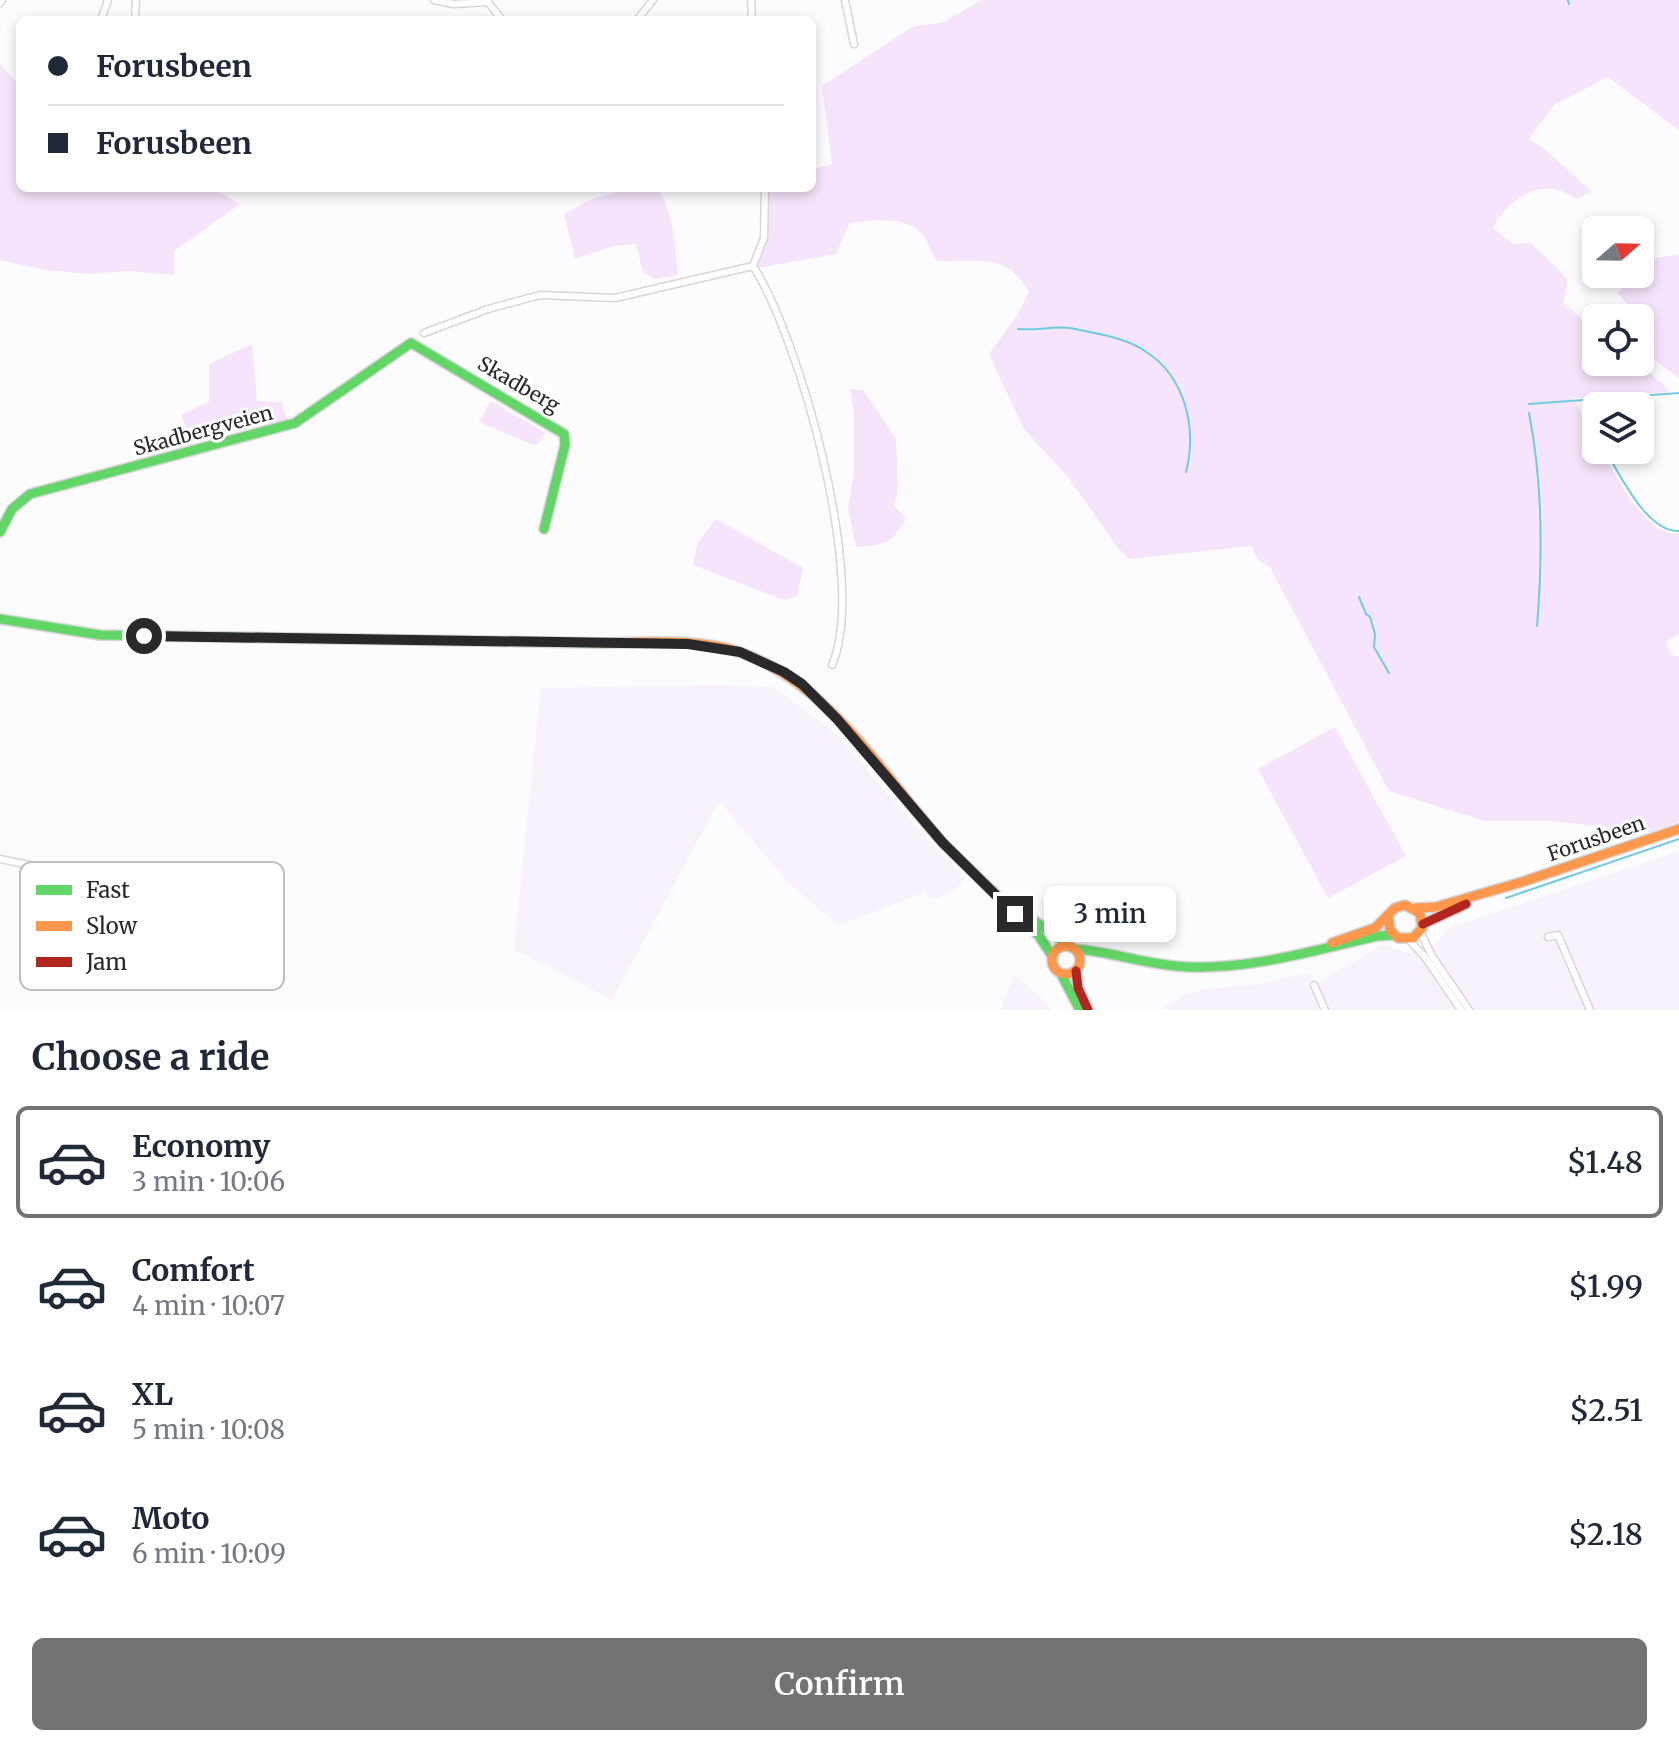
<!DOCTYPE html>
<html lang="en">
<head>
<meta charset="utf-8">
<style>
	:root { --surface:#fff; --page:#f2f2f3; --text:#1f2937; --muted:#747a83; --line:#e0e1e3; --accent:#747275 }
	body { margin:0; font-family:Merriweather,serif; background:var(--page); color:var(--text); height:100vh; display:flex; flex-direction:column; font-size:30px; white-space:nowrap }
	* { box-sizing:border-box; margin:0 }
	p { font-size:26px; color:var(--muted) }
	.icon { flex:none; width:44px; height:44px; fill:none; stroke:currentColor; stroke-width:2; stroke-linecap:round; stroke-linejoin:round }
	.map { position:relative; height:1010px; overflow:hidden }
	.side { display:flex; flex-direction:column; background:var(--surface); flex:1 }
	.side>* { flex:none }
	.guide { position:absolute; left:16px; top:16px; width:800px; height:176px; border-radius:12px; box-shadow:0 4px 12px #0003; display:grid; align-content:center; height:176px; padding:0 32px; background:var(--surface) }
	.needle { width:52px; rotate:70deg }
	.tools { position:absolute; left:1582px; top:216px; display:grid; gap:16px }
	.tools a { display:grid; place-items:center; width:72px; height:72px; border-radius:12px; background:var(--surface); box-shadow:0 4px 12px #0003; font-size:40px }
	.end { position:absolute; width:36px; height:36px; margin:-18px; border:10px solid #2b282c; background:#fff; box-shadow:0 0 0 4px #fff }
	.from { border-radius:50% }
	.bubble { position:absolute; height:56px; border-radius:12px; background:var(--surface); box-shadow:0 4px 12px #0003; font-size:26px; font-weight:600; line-height:56px; text-align:center }
	.guide b { display:flex; align-items:center; gap:28px; height:76px; font-size:30px }
	.guide b+b { border-top:2px solid var(--line) }
	.guide i { width:20px; height:20px; background:var(--text) }
	ul { padding:0; list-style:none }
	li { display:flex; align-items:center; gap:24px; height:112px; margin:0 16px 12px; padding:0 16px; border:4px solid transparent; border-radius:12px }
	li div { flex:1 }
	li b { display:block; font-size:30px }
	li em { font-style:normal; font-weight:600 }
	li.current { border-color:var(--accent) }
	li>.icon { width:72px; height:72px; stroke-width:1.5 }
	h2 { padding:0 32px; font-size:36px; line-height:96px }
	.cta { display:flex; gap:16px; margin-top:auto; padding:16px 32px }
	.cta a { flex:1; height:92px; border-radius:12px; background:var(--accent); color:#fff; font-size:32px; font-weight:600; line-height:92px; text-align:center }
	.map>svg:first-child { display:block }
	.built { fill:#f9f1fc }
	.green { fill:#f5e4fb }
	.lines { fill:none; stroke-linecap:round; stroke-linejoin:round }
	.stream { stroke:#71cbdf; stroke-width:2 }
	.street-casing { stroke:#d8d6d9; stroke-width:9 }
	.fast-casing { stroke:#d8d6d9; stroke-width:12 }
	.slow-casing { stroke:#d8d6d9; stroke-width:12 }
	.jam-casing { stroke:#d8d6d9; stroke-width:12 }
	.street { stroke:#fffeff; stroke-width:6 }
	.fast { stroke:#63d668; stroke-width:9 }
	.slow { stroke:#ff974d; stroke-width:9 }
	.jam { stroke:#b3261e; stroke-width:9 }
	.route { stroke:#2b282c; stroke-width:10 }
	.labels { text-anchor:middle; dominant-baseline:central; stroke-width:6; stroke-linejoin:round; paint-order:stroke }
	.street-label { font-size:20px; fill:#2b282c; stroke:#fff }
	.key { fill:#fff; stroke:#bfbec0; stroke-width:2 }
	.key-label { font-size:22px; fill:#2b282c }
</style>
</head>
<body>
<div class="map">
<svg width="1679" height="1010" viewBox="0 0 1679 1010">
	<rect width="100%" height="100%" fill="#fcfbfd"/>
	<!-- built -->
	<path class="built" d="M717 685 773 687 838 736 891 799 965 879 955 890 934 899 928 898 925 892 839 925 790 884 719 801 612 1000 514 949 541 688Z
		M1679 851V1010H1160L1184 996 1206 989 1253 985 1310 973 1313 981 1307 983 1309 988 1382 945 1409 953 1437 943 1447 929Z
		M1014 974 1053 1010H1001Z"/>
	<!-- green -->
	<path class="green" d="M982 0H1679V130L1608 77 1554 105 1529 139 1543 148 1591 191 1578 199C1571 196 1562 190 1554 189 1528 185 1503 207 1493 228L1513 244 1531 243 1568 279 1563 303 1596 330V362H1636L1664 385 1669 392 1573 398 1596 439V450H1602C1616 475 1645 537 1679 534V634L1667 641 1669 654 1679 657V822L1649 832 1552 821H1485L1389 791 1270 567 1259 561 1251 546 1129 559 1118 548 1068 477 1024 429 989 354 1018 314 1029 292C1005 251 981 263 937 261 931 253 928 242 922 234 908 216 868 219 849 224L836 254 758 268 764 188H812V169L832 164 822 86 914 26 942 23Z
		M0 64 20 86V188H213L240 204 174 251V275L128 271 90 274 45 270 0 260Z
		M631 188H658C674 216 675 243 678 275L654 279 643 272 636 244 613 246 575 259 564 214 592 199Z
		M1679 254V378L1640 350V318H1636L1638 314 1617 293 1656 258Z
		M252 344 257 401 282 402 287 420 191 440 181 415 209 402V364Z
		M850 389 863 390 896 439 898 493 893 505 906 518C892 544 885 545 856 547L848 508 854 470V412Z
		M491 401 546 433 536 446 479 422Z
		M716 519 803 568 797 596 784 600 693 565 698 542Z
		M1335 727 1406 856 1328 898 1258 769Z"/>
	<g class="lines">
		<!-- stream -->
		<path class="stream" d="M1568 0 1569 4
			M1018 329C1039 331 1060 324 1080 330 1102 335 1126 338 1145 351 1186 377 1197 429 1186 472
			M1529 404 1679 393
			M1529 413C1543 484 1543 554 1537 626
			M1591 433 1596 438
			M1605 450C1620 474 1646 532 1679 531
			M1359 597 1366 614 1370 617 1375 634 1374 647 1389 673
			M1506 898 1679 839"/>
		<!-- street casing -->
		<g class="street-casing">
			<path id="street" d="M434 0 453 4 488 2 502 20
				M751 0 752 20
				M845 0 854 44
				M0 3 2 0
				M101 20 108 0
				M135 20 136 0
				M637 20 653 0
				M753 266C801 341 868 583 832 665
				M424 333 488 309 540 295 615 298 753 266 764 238 765 188
				M0 859 144 889
				M1420 931 1432 956 1469 1010
				M1548 937 1558 935 1590 1010
				M1408 939 1425 957 1461 1010
				M1314 985 1325 1010"/>
		</g>
		<!-- fast casing -->
		<g class="fast-casing">
			<path id="fast" d="M0 532 12 509 30 494 295 423 411 343 564 434 565 445 544 529
				M0 619 100 635 596 643
				M944 844 1039 936 1052 956
				M1015 907 1071 947
				M1075 949C1114 952 1151 966 1190 967 1254 969 1316 950 1377 936L1394 935
				M1061 974 1080 1010"/>
		</g>
		<!-- slow casing -->
		<g class="slow-casing">
			<path id="slow" d="M596 643C642 643 698 637 742 653 831 685 884 777 944 844
				M1416 908 1436 907 1525 881 1679 829
				M1332 943 1375 928 1395 908 1405 905 1420 913 1422 928 1413 938H1398L1390 930 1388 917
				M1052 960a14 14 0 1 1 28 0a14 14 0 1 1-28 0Z"/>
		</g>
		<!-- jam casing -->
		<g class="jam-casing">
			<path id="jam" d="M1423 924 1466 904
				M1076 971 1078 988 1088 1010"/>
		</g>
		<!-- street -->
		<use href="#street" class="street"/>
		<!-- fast -->
		<use href="#fast" class="fast"/>
		<!-- slow -->
		<use href="#slow" class="slow"/>
		<!-- jam -->
		<use href="#jam" class="jam"/>
	</g>
	<g class="lines">
		<!-- route -->
		<path class="route" d="M144 636 688 644 740 652 784 672 802 684 837 719 943 843 1015 914"/>
	</g>
	<g class="labels">
		<!-- street labels -->
		<g class="street-label">
			<text transform="translate(519 384) rotate(30)">Skadberg</text>
			<text transform="translate(203 430) rotate(-15)">Skadbergveien</text>
			<text transform="translate(1596 838) rotate(-19)">Forusbeen</text>
		</g>
	</g>
	<!-- legend -->
	<rect x="20" y="862" width="264" height="128" rx="12" class="key"/>
	<rect x="36" y="885" width="36" height="10" fill="#63d668"/>
	<rect x="36" y="921" width="36" height="10" fill="#ff974d"/>
	<rect x="36" y="957" width="36" height="10" fill="#b3261e"/>
	<g class="key-label">
		<text x="86" y="898">Fast</text>
		<text x="86" y="934">Slow</text>
		<text x="86" y="970">Jam</text>
	</g>
</svg>
<div class="tools">
<a><svg class="needle" viewBox="-14 -14 28 28"><path d="M0-13l5 13h-10z" fill="#e53935"/><path d="M0 13l5-13h-10z" fill="#747a83"/></svg></a>
<a><svg class="icon" aria-label="locate" viewBox="0 0 24 24"><circle cx="12" cy="12" r="6"/><path d="M12 2v4M12 18v4M2 12h4M18 12h4"/></svg></a>
<a><svg class="icon" aria-label="layers" viewBox="0 0 24 24"><path d="M12 4l9 5-9 5-9-5zM3 14l9 5 9-5"/></svg></a>
</div>
<i class="end from" style="left:144px;top:636px"></i>
<i class="end" style="left:1015px;top:914px"></i>
<div class="bubble" style="left:1044px;top:886px;width:132px">3 min</div>
<div class="guide">
<b><i class="from"></i>Forusbeen</b>
<b><i></i>Forusbeen</b>
</div>
</div>
<section class="side">
<h2>Choose a ride</h2>
<ul>
<li class="current"><svg class="icon" aria-label="car" viewBox="0 0 24 24"><path d="M5 17H2v-5l4-1 3-4h7l3 4 3 1v5h-3M9 17h6M6 11h13"/><circle cx="7" cy="17" r="2"/><circle cx="17" cy="17" r="2"/></svg><div><b>Economy</b><p>3 min · 10:06</p></div><em>$1.48</em></li>
<li><svg class="icon" aria-label="car" viewBox="0 0 24 24"><path d="M5 17H2v-5l4-1 3-4h7l3 4 3 1v5h-3M9 17h6M6 11h13"/><circle cx="7" cy="17" r="2"/><circle cx="17" cy="17" r="2"/></svg><div><b>Comfort</b><p>4 min · 10:07</p></div><em>$1.99</em></li>
<li><svg class="icon" aria-label="car" viewBox="0 0 24 24"><path d="M5 17H2v-5l4-1 3-4h7l3 4 3 1v5h-3M9 17h6M6 11h13"/><circle cx="7" cy="17" r="2"/><circle cx="17" cy="17" r="2"/></svg><div><b>XL</b><p>5 min · 10:08</p></div><em>$2.51</em></li>
<li><svg class="icon" aria-label="car" viewBox="0 0 24 24"><path d="M5 17H2v-5l4-1 3-4h7l3 4 3 1v5h-3M9 17h6M6 11h13"/><circle cx="7" cy="17" r="2"/><circle cx="17" cy="17" r="2"/></svg><div><b>Moto</b><p>6 min · 10:09</p></div><em>$2.18</em></li>
</ul>
<div class="cta"><a>Confirm</a></div>
</section>
</body>
</html>
